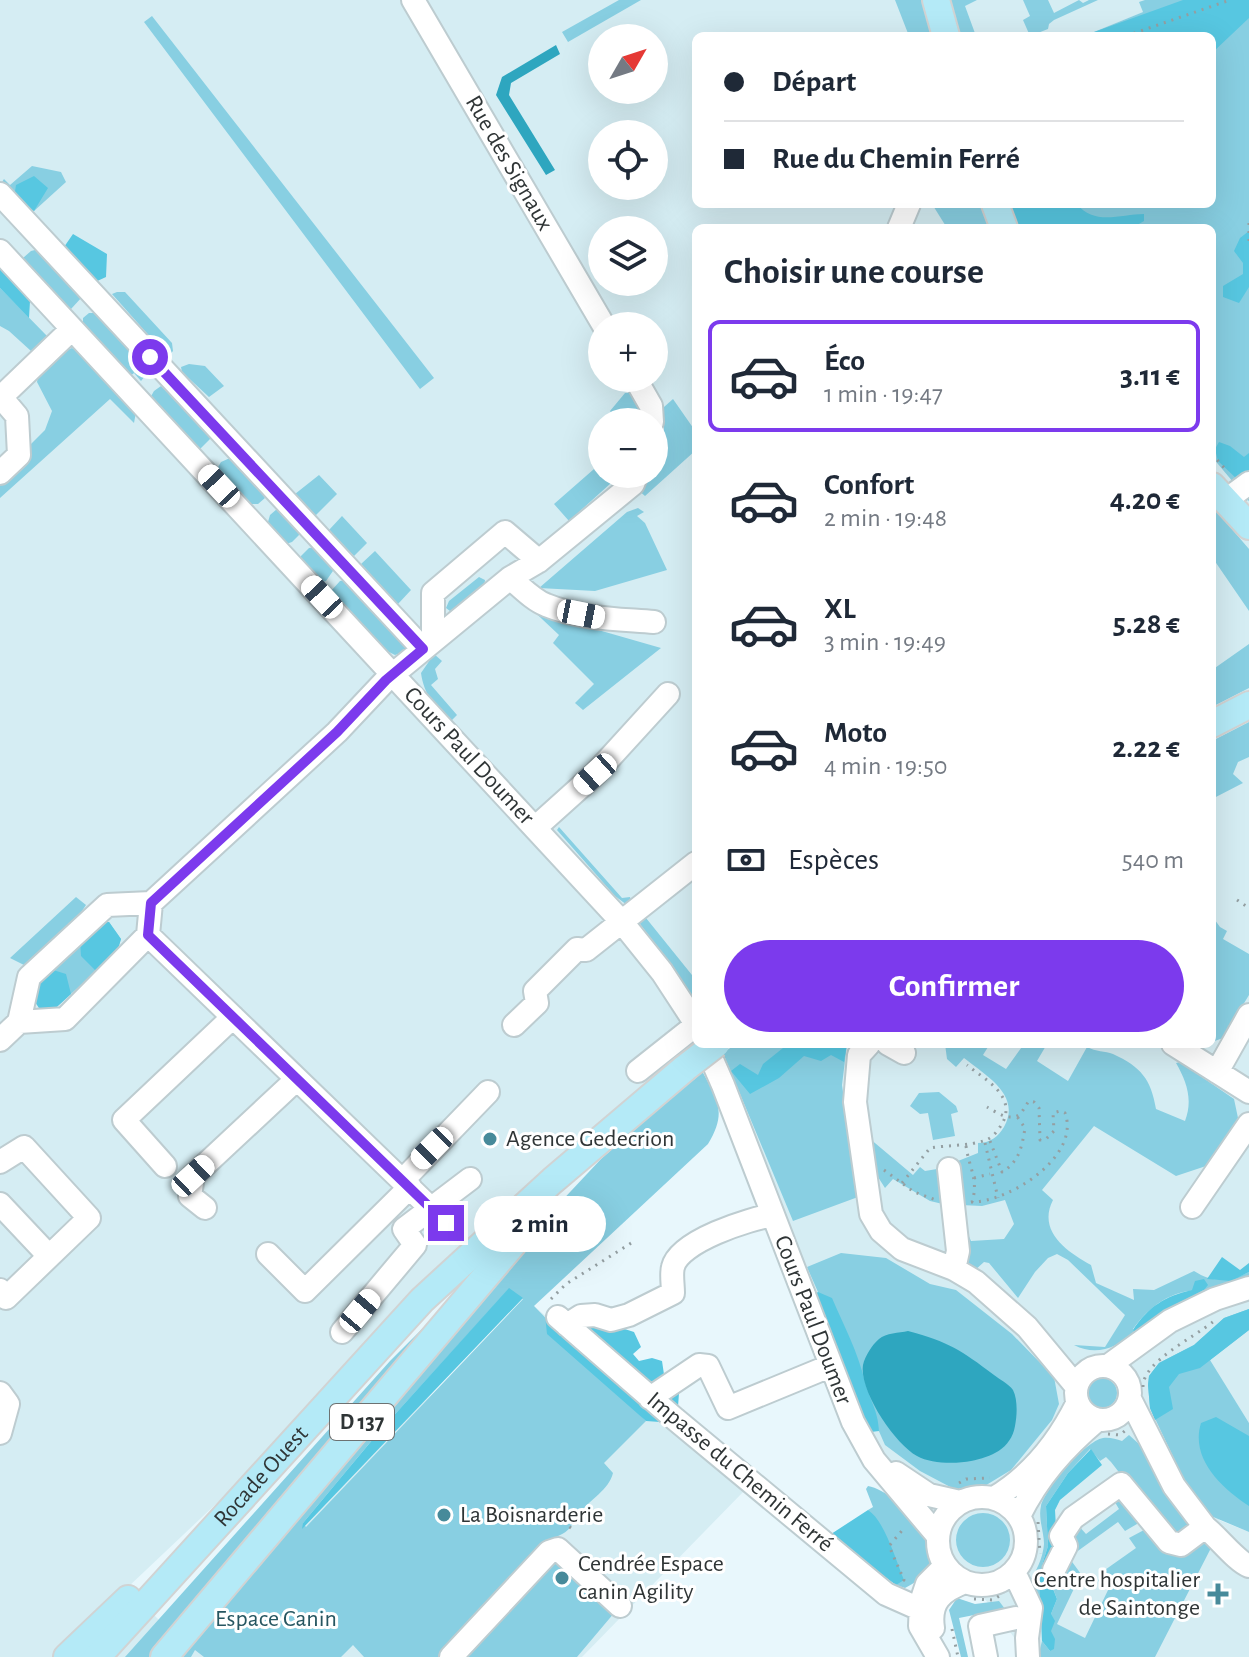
<!DOCTYPE html>
<html lang="fr">
<head>
<meta charset="utf-8">
<style>
	:root { --surface:#fff; --page:#f6f6f7; --text:#1f2937; --muted:#747a83; --line:#e0e1e3; --accent:#7c3aed }
	body { margin:0; font-family:"Alegreya Sans",sans-serif; background:var(--page); color:var(--text); height:100vh; display:flex; flex-direction:column; font-size:30px; white-space:nowrap }
	* { box-sizing:border-box; margin:0 }
	p { font-size:26px; color:var(--muted) }
	.icon { flex:none; width:44px; height:44px; fill:none; stroke:currentColor; stroke-width:2; stroke-linecap:round; stroke-linejoin:round }
	.map { position:relative; flex:1; overflow:hidden }
	.sheet { position:absolute; left:692px; top:224px; width:524px; height:824px; display:flex; flex-direction:column; background:var(--surface); border-radius:12px; box-shadow:0 8px 32px #0002 }
	.sheet>* { flex:none }
	.hud { position:absolute; left:692px; top:32px; width:524px; height:176px; border-radius:12px; box-shadow:0 8px 32px #0002; display:grid; align-content:center; height:176px; padding:0 32px; background:var(--surface) }
	.needle { width:52px; rotate:51deg }
	.tools { position:absolute; left:588px; top:24px; display:grid; gap:16px }
	.tools a { display:grid; place-items:center; width:80px; height:80px; border-radius:50%; background:var(--surface); box-shadow:0 8px 32px #0002; font-size:40px }
	.end { position:absolute; width:36px; height:36px; margin:-18px; border:10px solid #7c3aed; background:#fff; box-shadow:0 0 0 4px #fff }
	.from { border-radius:50% }
	.bubble { position:absolute; height:56px; border-radius:28px; background:var(--surface); box-shadow:0 8px 32px #0002; font-size:26px; font-weight:600; line-height:56px; text-align:center }
	.car { position:absolute; width:24px; height:48px; margin:-24px -12px; border-radius:10px; box-shadow:0 0 6px 2px #0007; background:linear-gradient(#fff 24%,#345 0 40%,#fff 0 76%,#345 0 86%,#fff 0) }
	.hud b { display:flex; align-items:center; gap:28px; height:76px; font-size:30px }
	.hud b+b { border-top:2px solid var(--line) }
	.hud i { width:20px; height:20px; background:var(--text) }
	ul { padding:0; list-style:none }
	li { display:flex; align-items:center; gap:24px; height:112px; margin:0 16px 12px; padding:0 16px; border:4px solid transparent; border-radius:12px }
	li div { flex:1 }
	li b { display:block; font-size:30px }
	li em { font-style:normal; font-weight:600 }
	li.selected { border-color:var(--accent) }
	li>.icon { width:72px; height:72px; stroke-width:1.5 }
	h2 { padding:0 32px; font-size:36px; line-height:96px }
	.pay { display:flex; align-items:center; gap:20px; height:88px; padding:0 32px; font-size:30px }
	.pay p { margin-inline-start:auto }
	.cta { display:flex; gap:16px; margin-top:auto; padding:16px 32px }
	.cta a { flex:1; height:92px; border-radius:48px; background:var(--accent); color:#fff; font-size:32px; font-weight:600; line-height:92px; text-align:center }
	.map>svg:first-child { display:block }
	.built { fill:#d5edf3; fill-rule:evenodd }
	.green { fill:#88cfe2; fill-rule:evenodd }
	.forest { fill:#57c7e1 }
	.water { fill:#2ea6bf }
	.lines { fill:none; stroke-linecap:round; stroke-linejoin:round }
	.minor-casing { stroke:#bdccd0; stroke-width:26 }
	.major-casing { stroke:#d1d3d3; stroke-width:30 }
	.path { stroke:#949fa2; stroke-width:3; stroke-dasharray:2 6; stroke-linecap:butt }
	.minor { stroke:#fff; stroke-width:22 }
	.major { stroke:#b4eaf7; stroke-width:26 }
	.major-bridge-casing { stroke:#d1d3d3; stroke-width:30; stroke-linecap:butt }
	.major-bridge { stroke:#b4eaf7; stroke-width:26 }
	.route { stroke:#7c3aed; stroke-width:10 }
	.poi-dot { fill:#478a9a; stroke:#fff; stroke-width:3 }
	.labels { text-anchor:middle; dominant-baseline:central; stroke-width:6; stroke-linejoin:round; paint-order:stroke }
	.shield { fill:#fff; stroke:#6d7272; stroke-width:2 }
	.shield-label { font-size:22px; font-weight:bold; fill:#2f3536 }
	.street-label { font-size:24px; fill:#2f3536; stroke:#fff }
	.poi-label { font-size:24px; fill:#2f3536; stroke:#fff; text-anchor:start }
	.park-label { font-size:24px; fill:#265661; stroke:#fff }
</style>
</head>
<body>
<div class="map">
<svg width="1249" height="1657" viewBox="0 0 1249 1657">
	<rect width="100%" height="100%" fill="#e8f7fc"/>
	<!-- built -->
	<path class="built" d="M0 0H1173L1084 36H696V204H1015L1024 228H696V1044H1212V457L1249 501V1423L1204 1352 1219 1520 1249 1532V1657H1029L865 1442 700 1046 127 1588 165 1626 534 1306 746 1489 582 1657H0ZM602 38H654V90H602ZM602 134H654V186H602ZM602 230H654V282H602ZM602 326H654V378H602ZM602 422H654V474H602Z"/>
	<!-- green -->
	<path class="green" d="M619 0H641L568 42 562 32Z
		M895 0H928L936 36H909Z
		M946 0H977L965 6 976 36H957Z
		M1023 0H1048L1054 13 1079 0 1083 3 1089 0H1108H1098L1054 20 1049 24 1048 29 1030 36 1023 20 1030 16Z
		M1145 0H1249V501L1212 457V228H1024L1015 204H1212V36H1084L1143 12 1139 2Z
		M152 16 434 378 420 389 144 22Z
		M32 166 61 172 66 182 34 211 4 192 0 185 4 179 10 185Z
		M932 204H984L995 228H947Z
		M39 249 82 297 71 309 66 310 23 263V258L31 251Z
		M0 288 47 336 31 351 9 331 0 326Z
		M117 292H125L172 343 173 351 168 357 112 294Z
		M89 313H96L150 370 141 381 134 373 129 377 83 326V318Z
		M72 348 86 356 136 412 134 423 110 399 0 498V475L45 430 52 411 37 382 40 367 60 353Z
		M189 364 205 366 224 386 209 397 182 372 181 367Z
		M161 386 210 434V439L200 449 192 445 150 398 154 391Z
		M625 393H634L639 400 645 422H618L610 411Z
		M673 399 696 432V450L645 496 637 489 649 474H654V467L664 448V407Z
		M230 458 261 491 265 498 258 504H250L217 469 221 462Z
		M602 462V474H621L569 521 554 504Z
		M319 475 337 494 315 516 295 494Z
		M1212 506 1249 549V611L1212 557Z
		M638 508 644 512 637 516 645 523 667 570 595 591 539 588 627 512Z
		M277 509 298 529 299 535 292 542 286 544 268 522 270 515Z
		M342 516 367 543 354 556 329 530Z
		M316 547 335 568 326 581 322 582 301 561V556L309 548Z
		M375 551 411 590 398 604 361 564Z
		M479 577 485 580 484 588 460 608 450 611 446 608 449 601Z
		M345 580 409 650 395 655 379 647 331 591 340 581Z
		M525 603 553 617 661 648 583 710 575 703 594 684 553 643 559 635Z
		M1249 644V688L1212 707V670Z
		M434 654 442 661 435 669 438 679 431 685 457 715 450 722C435 706 424 695 421 673Z
		M1249 722V757L1238 762 1233 774 1243 783 1212 799V741Z
		M559 827 622 898 630 897 631 901 627 905 615 896 557 830Z
		M76 897 86 905 78 917 24 965 10 958Z
		M1212 916 1220 927 1227 931 1223 939 1249 954V995L1223 1038 1212 1042Z
		M642 918H646L696 980V1008L672 966 640 924Z
		M109 922 121 939 117 952 49 1014 39 1008 34 984 98 923Z
		M736 1044H847L842 1085 858 1197 793 1221 723 1053Z
		M945 1044H983L988 1047 983 1055 1006 1069 1024 1044H1047L1037 1061 1068 1081 1087 1047C1096 1052 1105 1051 1113 1054 1141 1067 1151 1079 1156 1109L1185 1121C1193 1100 1187 1082 1176 1063L1180 1062 1234 1099 1238 1118 1209 1165 1176 1176 1094 1126 1042 1190 1053 1200C1037 1231 1067 1252 1091 1265L1096 1283 1134 1300 1133 1289 1154 1290 1194 1271C1213 1283 1229 1282 1249 1272V1277L1191 1296 1159 1314 1204 1290C1173 1289 1150 1305 1133 1329L1135 1333C1116 1347 1097 1357 1074 1345L1105 1347 1125 1315 1068 1260 1057 1254 1048 1258 1035 1272 1018 1298 989 1263 984 1262 974 1271 966 1263 964 1235 967 1232 971 1241 1004 1239 1014 1224 1005 1200 982 1206 961 1205 957 1164 958 1161 978 1153V1143C990 1143 998 1137 1004 1127 1022 1095 985 1075 964 1058L956 1067 947 1059Z
		M702 1071C718 1100 727 1113 708 1144L534 1306 646 1421 604 1463 613 1473C609 1490 590 1499 580 1513 572 1523 571 1531 558 1536L445 1657H364L353 1645 341 1657H204L195 1650 191 1657H180L556 1207 601 1159ZM509 1289 523 1299 306 1527 303 1523 378 1433Z
		M939 1092 956 1106 958 1112 951 1114 955 1136 933 1140 928 1113 920 1114 910 1106 919 1093Z
		M869 1138 913 1175 920 1167 925 1171 937 1169 943 1174 947 1205 930 1201 893 1179 885 1188 871 1166Z
		M841 1253 886 1258 930 1284 956 1290 1012 1334 1054 1377 1059 1404 1052 1420 1011 1470 983 1487 956 1490 920 1471 885 1445 807 1267Z
		M469 1282 154 1657H125L390 1361Z
		M1249 1309V1330L1210 1360 1249 1423V1532L1211 1516 1187 1486 1150 1408 1148 1385 1149 1376 1159 1363 1194 1345 1224 1318Z
		M1087 1393a15 15 0 1 1 30 0a15 15 0 1 1-30 0Z
		M1129 1435 1139 1444 1192 1524V1530L1170 1538 1111 1462 1106 1457 1100 1461 1090 1449 1068 1473 1046 1506 1048 1546 1039 1574 1042 1618 1028 1584C1036 1572 1043 1558 1044 1544 1044 1532 1038 1518 1041 1506 1045 1489 1085 1441 1103 1438 1109 1437 1116 1439 1122 1441Z
		M868 1486C889 1489 922 1524 938 1539 933 1561 926 1578 905 1588L896 1585 868 1510 873 1507 866 1489Z
		M1120 1497 1140 1515 1137 1524 1125 1531 1118 1522 1075 1553 1066 1539 1077 1524 1086 1534 1119 1509 1113 1499Z
		M956 1540a27 27 0 1 1 54 0a27 27 0 1 1-54 0Z
		M1144 1530 1205 1543 1211 1548 1155 1657H1038L1042 1641 1050 1651 1051 1614 1057 1599 1051 1583 1067 1555 1081 1574 1057 1624 1085 1638 1109 1588 1098 1581 1102 1572 1136 1548 1129 1538Z
		M558 1549 620 1606 577 1657H466L500 1622Z
		M957 1598 975 1604 999 1601 1005 1609 1003 1613 994 1618 989 1612 959 1618 968 1657H961L949 1610Z"/>
	<!-- forest -->
	<path class="forest" d="M1183 0H1249V18L1212 53V36H1083Z
		M34 176 48 188 34 211 14 198 16 185Z
		M1005 204H1077C1094 226 1121 214 1144 214V221L1132 228H1015Z
		M1249 231V287L1239 303 1223 297V286L1243 274V263L1234 251 1240 238Z
		M73 234 107 254 106 277 93 283 64 247Z
		M0 269 30 301 29 318 0 288Z
		M1219 442 1230 446 1244 457 1249 453V501L1239 481 1218 461 1215 449Z
		M109 922 121 939 117 952 96 971 81 956 80 940 98 923Z
		M50 969 66 974 71 994 49 1014 39 1008 31 996 34 984Z
		M788 1044H847L844 1062 831 1055 821 1061 804 1056 779 1078 750 1094 731 1071 740 1064 758 1075 763 1064Z
		M1222 1257 1240 1270 1249 1263V1272L1231 1281 1207 1279Z
		M1204 1279 1208 1285 1204 1290 1159 1314 1135 1333 1133 1330C1148 1307 1165 1296 1192 1290L1195 1281Z
		M509 1288 523 1298 302 1529 303 1523 378 1433Z
		M818 1292 832 1298C844 1326 858 1352 865 1382 870 1401 878 1410 879 1431L871 1432 842 1371 813 1295Z
		M1249 1309V1330L1200 1368 1179 1374 1169 1387 1173 1409 1155 1420 1150 1408 1148 1385 1149 1376 1159 1363 1194 1345 1224 1318Z
		M545 1315 571 1337C598 1318 604 1323 634 1332L641 1347 633 1354 639 1361 652 1358 662 1361 665 1381 679 1393 678 1407 660 1422 646 1421 547 1334Z
		M1216 1417 1249 1436V1506C1221 1488 1190 1458 1201 1423Z
		M1091 1449 1102 1465 1060 1500 1055 1510 1057 1546 1048 1576 1057 1599 1051 1614 1055 1621 1051 1631 1055 1639 1054 1649 1050 1651 1042 1641 1039 1574 1048 1546 1046 1506 1068 1473Z
		M868 1510C885 1521 896 1561 904 1580L896 1585 828 1536Z"/>
	<!-- water -->
	<path class="water" d="M556 45 560 54 511 83 509 95 555 170 546 175 496 95 502 77Z
		M908 1331C949 1342 961 1350 994 1375 999 1379 1009 1384 1013 1390 1018 1400 1017 1416 1015 1426 1011 1449 991 1457 971 1461 956 1464 931 1464 917 1456 895 1444 859 1391 863 1365 865 1356 872 1345 879 1339 886 1333 899 1333 908 1331Z"/>
	<g class="lines">
		<!-- minor casing -->
		<g class="minor-casing">
			<path id="minor" d="M413 0 604 326
				M0 194 423 649
				M899 228 909 204
				M0 251 621 921 662 972 696 1024
				M635 378 651 406 652 422
				M0 473 19 455 17 416 1 397 72 329
				M1226 500 1249 483
				M510 578C521 587 533 600 546 605 580 619 619 619 654 622
				M433 641V593L505 532 539 561
				M536 827 595 774 668 694
				M148 935 446 1223
				M19 1022 65 1019 148 935 151 903
				M514 1025 537 1003 535 991 577 949 586 950 696 863
				M0 1040 19 1022 29 977 107 905 151 903 337 732 386 680 510 578 539 561 633 484 637 474
				M705 1044 723 1085 853 1422 874 1460 937 1535
				M869 1044 859 1055 855 1102 871 1214 881 1231 902 1249 954 1269 976 1282 1027 1327 1076 1386
				M888 1044 904 1053
				M1173 1044 1249 1092
				M638 1071 696 1025
				M1217 1072 1249 1015
				M0 1162 24 1147 89 1218 6 1298 0 1290
				M165 1166 124 1120 233 1017
				M949 1169 958 1251 954 1269
				M403 1180 488 1092
				M0 1204 49 1256
				M1192 1207 1249 1124
				M205 1208 190 1196 193 1176 297 1079
				M268 1254 305 1291 410 1187
				M558 1317 675 1419 886 1594 931 1614
				M567 1325 581 1316 595 1315 611 1320 629 1315 673 1293C673 1285 671 1274 673 1267 679 1241 749 1219 773 1215
				M342 1332 415 1245 404 1229 470 1179
				M1076 1393a27 27 0 1 1 54 0a27 27 0 1 1-54 0Z
				M1108 1366 1170 1321 1215 1299 1249 1288
				M0 1393 8 1404 0 1433
				M650 1398 699 1365 708 1366 728 1408 830 1366
				M1130 1399 1174 1486 1205 1527
				M896 1473 929 1495 960 1502
				M938 1541a44 44 0 1 1 88 0a44 44 0 1 1-88 0Z
				M994 1498C1031 1476 1058 1442 1077 1404
				M1019 1516C1038 1477 1064 1448 1097 1420
				M1054 1570 1066 1546 1061 1536 1073 1518 1121 1484 1169 1542 1181 1545 1205 1527C1218 1537 1236 1561 1249 1566
				M1014 1572 1031 1608 1027 1638 1028 1657
				M933 1628C929 1601 942 1591 965 1582
				M451 1657 549 1552 558 1549 620 1606
				M938 1657 920 1626 921 1602 927 1584 945 1566
				M986 1657 980 1626 1016 1618"/>
		</g>
		<!-- major casing -->
		<g class="major-casing">
			<g id="major">
				<path d="M936 0 946 36"/>
				<path d="M995 204 1004 228"/>
				<path d="M1212 486 1249 526"/>
				<path d="M1212 724 1249 705"/>
				<path d="M67 1657 128 1599"/>
				<path id="s1" d="M97 1657 422 1300 552 1181 685 1068"/>
				<path d="M164 1657 523 1232 538 1204"/>
			</g>
		</g>
		<!-- path -->
		<path class="path" d="M1126 36 1230 0
			M1249 223V245
			M1212 454 1226 470
			M1237 900 1249 908
			M990 1141 1002 1172C1019 1162 1022 1147 1025 1128L1016 1115
			M985 1143 998 1198
			M966 1146C969 1168 979 1180 972 1202
			M884 1170 914 1192 936 1200
			M974 1178 990 1174
			M902 1183 930 1148C947 1145 970 1146 986 1140 994 1137 999 1129 1003 1122 1016 1095 984 1079 967 1065
			M971 1202C1010 1202 1081 1156 1065 1113L1060 1111 1053 1113 1054 1131 1046 1139 1040 1140 1039 1108 1034 1102 1029 1101C1026 1105 1024 1109 1021 1113 1011 1123 996 1112 987 1107
			M551 1299 566 1284 636 1240
			M1143 1387C1142 1362 1195 1337 1214 1321
			M1108 1434 1120 1435 1126 1430
			M959 1483 966 1479 990 1478
			M563 1522 571 1528
			M1038 1522 1040 1554
			M903 1581 904 1580 889 1546 905 1527
			M974 1599 993 1600 1004 1593
			M952 1629 958 1657"/>
		<!-- minor -->
		<use href="#minor" class="minor"/>
		<!-- major -->
		<use href="#major" class="major"/>
		<!-- major-bridge casing -->
		<g class="major-bridge-casing">
			<path id="major-bridge" d="M685 1068 716 1044"/>
		</g>
		<!-- major-bridge -->
		<use href="#major-bridge" class="major-bridge"/>
	</g>
	<g class="lines">
		<!-- route -->
		<path class="route" d="M150 357 423 649 386 680 337 732 151 903 148 935 446 1223"/>
	</g>
	<!-- markers -->
	<g class="poi-dot">
		<circle cx="490" cy="1139" r="8"/>
		<circle cx="444" cy="1515" r="8"/>
		<circle cx="562" cy="1578" r="8"/>
		<path d="M1214 1582h8v8h8v8h-8v8h-8v-8h-8v-8h8z"/>
	</g>
	<g class="labels">
		<!-- shield labels -->
		<rect class="shield" x="330" y="1404" width="64" height="36" rx="6"/>
		<g class="shield-label">
			<text x="362" y="1422">D 137</text>
		</g>
		<!-- street labels -->
		<g class="street-label">
			<text transform="translate(509 163) rotate(60)">Rue des Signaux</text>
			<text transform="translate(469 756) rotate(47)">Cours Paul Doumer</text>
			<text transform="translate(813 1320) rotate(69)">Cours Paul Doumer</text>
			<text transform="translate(740 1472) rotate(40)">Impasse du Chemin Ferré</text>
			<text stroke="none"><textPath href="#s1" startOffset="244">Rocade Ouest</textPath></text>
		</g>
		<!-- poi labels -->
		<g class="poi-label">
			<text x="506" y="1139">Agence Gedecrion</text>
			<text x="460" y="1515">La Boisnarderie</text>
			<text x="578" y="1564">Cendrée Espace<tspan x="578" dy="28">canin Agility</tspan></text>
			<text x="1200" y="1580" text-anchor="end">Centre hospitalier<tspan x="1200" dy="28">de Saintonge</tspan></text>
		</g>
		<!-- park labels -->
		<g class="park-label">
			<text x="276" y="1619">Espace Canin</text>
		</g>
	</g>
</svg>
<div class="tools">
<a><svg class="needle" viewBox="-14 -14 28 28"><path d="M0-13l5 13h-10z" fill="#e53935"/><path d="M0 13l5-13h-10z" fill="#747a83"/></svg></a>
<a><svg class="icon" aria-label="locate" viewBox="0 0 24 24"><circle cx="12" cy="12" r="6"/><path d="M12 2v4M12 18v4M2 12h4M18 12h4"/></svg></a>
<a><svg class="icon" aria-label="layers" viewBox="0 0 24 24"><path d="M12 4l9 5-9 5-9-5zM3 14l9 5 9-5"/></svg></a>
<a>+</a>
<a>−</a>
</div>
<i class="end from" style="left:150px;top:357px"></i>
<i class="end" style="left:446px;top:1223px"></i>
<div class="bubble" style="left:474px;top:1196px;width:132px">2 min</div>
<i class="car" style="left:219px;top:486px;rotate:317deg"></i>
<i class="car" style="left:322px;top:597px;rotate:317deg"></i>
<i class="car" style="left:581px;top:614px;rotate:101deg"></i>
<i class="car" style="left:595px;top:774px;rotate:228deg"></i>
<i class="car" style="left:432px;top:1148px;rotate:225deg"></i>
<i class="car" style="left:193px;top:1176px;rotate:47deg"></i>
<i class="car" style="left:360px;top:1311px;rotate:40deg"></i>
<div class="hud">
<b><i class="from"></i>Départ</b>
<b><i></i>Rue du Chemin Ferré</b>
</div>
<section class="sheet">
<h2>Choisir une course</h2>
<ul>
<li class="selected"><svg class="icon" aria-label="car" viewBox="0 0 24 24"><path d="M5 17H2v-5l4-1 3-4h7l3 4 3 1v5h-3M9 17h6M6 11h13"/><circle cx="7" cy="17" r="2"/><circle cx="17" cy="17" r="2"/></svg><div><b>Éco</b><p>1 min · 19:47</p></div><em>3.11 €</em></li>
<li><svg class="icon" aria-label="car" viewBox="0 0 24 24"><path d="M5 17H2v-5l4-1 3-4h7l3 4 3 1v5h-3M9 17h6M6 11h13"/><circle cx="7" cy="17" r="2"/><circle cx="17" cy="17" r="2"/></svg><div><b>Confort</b><p>2 min · 19:48</p></div><em>4.20 €</em></li>
<li><svg class="icon" aria-label="car" viewBox="0 0 24 24"><path d="M5 17H2v-5l4-1 3-4h7l3 4 3 1v5h-3M9 17h6M6 11h13"/><circle cx="7" cy="17" r="2"/><circle cx="17" cy="17" r="2"/></svg><div><b>XL</b><p>3 min · 19:49</p></div><em>5.28 €</em></li>
<li><svg class="icon" aria-label="car" viewBox="0 0 24 24"><path d="M5 17H2v-5l4-1 3-4h7l3 4 3 1v5h-3M9 17h6M6 11h13"/><circle cx="7" cy="17" r="2"/><circle cx="17" cy="17" r="2"/></svg><div><b>Moto</b><p>4 min · 19:50</p></div><em>2.22 €</em></li>
</ul>
<div class="pay"><svg class="icon" aria-label="cash" viewBox="0 0 24 24"><path d="M3 7h18v10H3z"/><circle cx="12" cy="12" r="2"/></svg>Espèces<p>540 m</p></div>
<div class="cta"><a>Confirmer</a></div>
</section>
</div>
</body>
</html>
